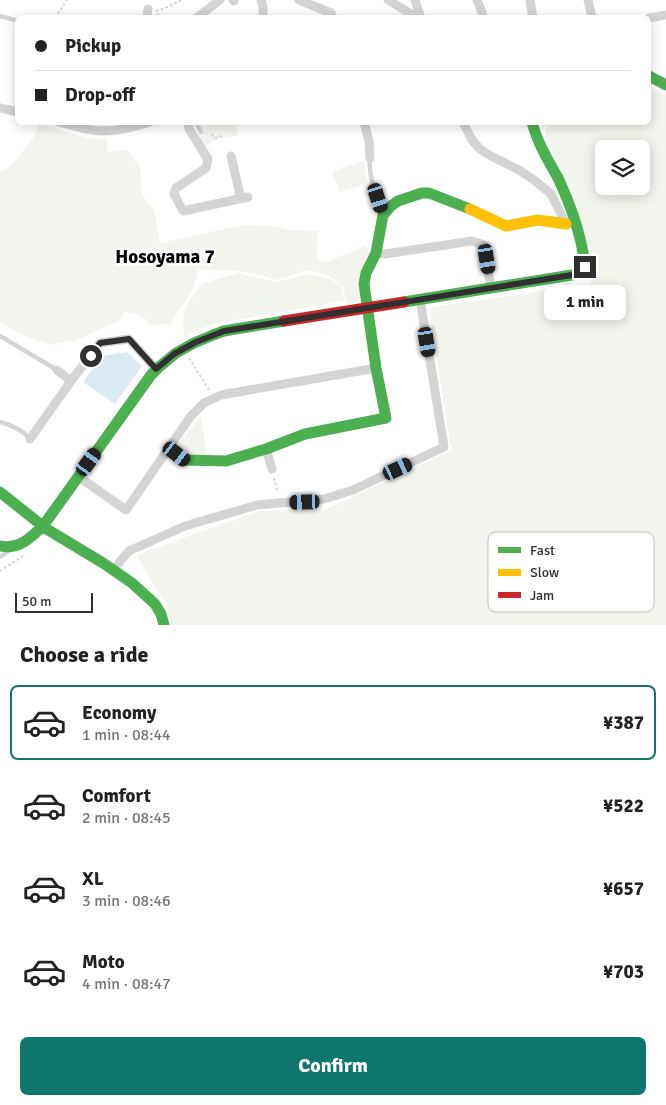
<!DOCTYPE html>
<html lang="en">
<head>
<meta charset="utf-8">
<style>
	:root { --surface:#fff; --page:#f2f2f2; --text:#222; --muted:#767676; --line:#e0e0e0; --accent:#0f766e }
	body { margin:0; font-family:Signika,sans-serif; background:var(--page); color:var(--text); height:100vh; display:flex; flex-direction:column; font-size:19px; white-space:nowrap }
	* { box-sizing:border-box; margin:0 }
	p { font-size:16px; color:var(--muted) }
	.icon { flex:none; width:28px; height:28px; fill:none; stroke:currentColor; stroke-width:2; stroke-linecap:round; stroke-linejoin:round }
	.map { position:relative; height:625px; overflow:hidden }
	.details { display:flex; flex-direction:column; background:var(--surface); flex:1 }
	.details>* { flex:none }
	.banner { position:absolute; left:15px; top:15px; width:636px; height:110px; border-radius:8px; box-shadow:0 2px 12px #0003; display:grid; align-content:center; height:110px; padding:0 20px; background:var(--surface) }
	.buttons { position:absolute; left:595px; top:140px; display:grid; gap:10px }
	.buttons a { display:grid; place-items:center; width:55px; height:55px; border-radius:8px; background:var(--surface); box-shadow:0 2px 12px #0003; font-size:25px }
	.scale { position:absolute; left:15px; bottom:12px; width:78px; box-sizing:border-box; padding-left:5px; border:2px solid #303030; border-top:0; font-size:14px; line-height:18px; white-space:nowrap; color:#303030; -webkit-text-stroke:4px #fff; paint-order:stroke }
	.end { position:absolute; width:22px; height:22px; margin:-11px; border:6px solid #303030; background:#fff; box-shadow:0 0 0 2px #fff }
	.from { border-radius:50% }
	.bubble { position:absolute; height:35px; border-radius:8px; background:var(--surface); box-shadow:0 2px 12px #0003; font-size:16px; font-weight:700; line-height:35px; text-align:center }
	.car { position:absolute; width:15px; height:30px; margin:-15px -8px; border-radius:6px; box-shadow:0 0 4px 1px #0007; background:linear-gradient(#222 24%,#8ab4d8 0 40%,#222 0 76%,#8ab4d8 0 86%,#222 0) }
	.banner b { display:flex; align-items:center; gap:18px; height:48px; font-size:19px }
	.banner b+b { border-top:1px solid var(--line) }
	.banner i { width:12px; height:12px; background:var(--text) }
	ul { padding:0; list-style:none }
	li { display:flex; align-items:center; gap:15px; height:75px; margin:0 10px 8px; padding:0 10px; border:2px solid transparent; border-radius:8px }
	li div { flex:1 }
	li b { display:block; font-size:19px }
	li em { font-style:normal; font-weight:700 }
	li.current { border-color:var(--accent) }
	li>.icon { width:45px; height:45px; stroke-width:1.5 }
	h2 { padding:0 20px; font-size:22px; line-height:60px }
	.button { display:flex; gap:10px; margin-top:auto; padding:10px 20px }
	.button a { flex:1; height:58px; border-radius:8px; background:var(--accent); color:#fff; font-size:20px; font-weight:700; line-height:58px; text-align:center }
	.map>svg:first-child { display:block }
	.green { fill:#f2f5ed; fill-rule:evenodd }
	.water { fill:#dbeaf2 }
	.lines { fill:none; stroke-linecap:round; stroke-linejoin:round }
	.path { stroke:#d4d4d4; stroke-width:2; stroke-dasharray:2.5 2.5; stroke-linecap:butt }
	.lane { stroke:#d4d4d4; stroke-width:4.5 }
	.street { stroke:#d4d4d4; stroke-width:9 }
	.fast { stroke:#4caf50; stroke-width:11 }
	.slow { stroke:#ffc107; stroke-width:11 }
	.jam { stroke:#c62828; stroke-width:11 }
	.route { stroke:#303030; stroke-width:6 }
	.labels { text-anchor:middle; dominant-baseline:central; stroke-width:5; stroke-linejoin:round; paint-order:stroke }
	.neighbourhood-label { font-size:19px; font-weight:bold; fill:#000; stroke:#fff }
	.key { fill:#fff; stroke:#c1c1c1; stroke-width:1 }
	.key-label { font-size:14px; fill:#303030 }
</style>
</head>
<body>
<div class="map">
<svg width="666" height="625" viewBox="0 0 666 625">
	<rect width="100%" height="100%" fill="#fff"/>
	<!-- green -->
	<path class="green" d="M649 86 666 96V625H170L166 604 136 555 259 511 327 509 451 450 430 314 432 307 590 284 597 270 545 132 548 123 649 122ZM604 149H641V186H604Z
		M204 123H236L238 135 218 139 204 146 197 136 204 132 200 124Z
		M39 124 87 138 106 139 108 152 127 150 140 166 142 195 154 210 160 243 245 225 276 226 286 230 318 231 317 260 325 262 366 246 369 253 357 280 359 297 356 302 347 304 343 286 329 276 317 272 305 271 278 280 239 271 198 270 193 290 170 324 151 325 139 315 125 312 116 322 74 341 49 344 19 334 0 321V172L10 167 35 136Z
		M364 161 367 184 339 192 332 172Z
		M239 273 277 282 307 274 329 278 341 286 345 301 214 324 200 329 184 338 183 311 201 284Z
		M201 416 207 458H187L177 446Z"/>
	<!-- water -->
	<path class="water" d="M127 352 142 366 115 404 83 382 102 356Z"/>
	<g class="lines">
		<!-- path -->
		<path class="path" d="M156 11 170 6 181 0
			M157 14 162 18
			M55 18 67 0
			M212 134 214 138 222 136
			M189 358 209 390
			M274 478 278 493
			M0 571 23 556"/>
		<!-- lane -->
		<path class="lane" d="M0 16 18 21
			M196 122 201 132
			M370 158C368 176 377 197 383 214
			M0 336 57 370
			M0 422C11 425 23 430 30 439
			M0 557 10 550"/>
		<!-- street -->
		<path class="street" d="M233 0 234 1
			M261 0 263 7V18
			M299 0 331 13 333 18
			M388 0 418 18
			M415 0 421 18
			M477 0 482 12 483 18
			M530 0 533 18
			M588 0 592 18
			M147 18 148 9
			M196 18 220 0
			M649 18 666 15
			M0 108 18 112
			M59 122C73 126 88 131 103 131 119 131 135 127 150 122
			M188 122 189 129 208 159 206 168 176 188 174 194 183 211 248 197
			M364 122 369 141 370 158
			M463 122 472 140 479 148 487 154 519 170 534 180 551 194 566 224H568
			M231 156 241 199
			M376 253 385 254 472 241 484 245 491 288
			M57 370 71 381
			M30 439 71 381 100 343 129 339 156 369
			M266 449 272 469
			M79 477 126 510 191 416 204 403 221 395 376 368
			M113 570 122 559 129 551 185 526 257 505 324 499 353 490 444 447 420 299"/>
		<!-- fast -->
		<path class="fast" d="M649 76 666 85
			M404 302 578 274 585 267C582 236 571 206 558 178 548 160 537 142 532 122
			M169 448 185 460 226 461 266 449 305 434 386 418 376 368 364 284 366 273 376 253 383 215 391 206 398 201 422 193H429L470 209
			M0 492 45 528 103 563 132 583 155 604 161 614 164 625
			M0 546C19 550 30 538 43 526L151 375 159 367 176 353 194 343 213 335 224 331 284 321"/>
		<!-- slow -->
		<path class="slow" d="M470 209 506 226 538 220 566 224"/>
		<!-- jam -->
		<path class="jam" d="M284 321 404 302"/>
	</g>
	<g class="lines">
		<!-- route -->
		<path class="route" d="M91 356 100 343 129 339 156 369 174 354 196 342 224 331 578 274 585 267"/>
	</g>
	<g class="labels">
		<!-- neighbourhood labels -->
		<g class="neighbourhood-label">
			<text x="165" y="257">Hosoyama 7</text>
		</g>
	</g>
	<!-- legend -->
	<rect x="488" y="532" width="166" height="80" rx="8" class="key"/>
	<rect x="498" y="547" width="23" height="6" fill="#4caf50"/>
	<rect x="498" y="569" width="23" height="7" fill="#ffc107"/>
	<rect x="498" y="592" width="23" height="6" fill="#c62828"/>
	<g class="key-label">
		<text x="530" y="555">Fast</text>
		<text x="530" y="577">Slow</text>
		<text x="530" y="600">Jam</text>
	</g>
</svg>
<div class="buttons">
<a><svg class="icon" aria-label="layers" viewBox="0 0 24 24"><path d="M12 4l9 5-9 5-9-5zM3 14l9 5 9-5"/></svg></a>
</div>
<div class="scale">50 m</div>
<i class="end from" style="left:91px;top:356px"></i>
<i class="end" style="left:585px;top:267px"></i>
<div class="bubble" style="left:544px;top:285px;width:82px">1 min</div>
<i class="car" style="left:378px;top:198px;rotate:162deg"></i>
<i class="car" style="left:487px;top:259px;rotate:171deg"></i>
<i class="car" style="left:427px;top:342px;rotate:171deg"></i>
<i class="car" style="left:177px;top:454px;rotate:127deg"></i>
<i class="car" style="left:89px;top:462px;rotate:36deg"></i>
<i class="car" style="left:398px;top:469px;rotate:65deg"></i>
<i class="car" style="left:305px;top:502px;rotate:268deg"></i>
<div class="banner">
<b><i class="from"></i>Pickup</b>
<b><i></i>Drop-off</b>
</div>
</div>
<section class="details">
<h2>Choose a ride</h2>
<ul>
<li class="current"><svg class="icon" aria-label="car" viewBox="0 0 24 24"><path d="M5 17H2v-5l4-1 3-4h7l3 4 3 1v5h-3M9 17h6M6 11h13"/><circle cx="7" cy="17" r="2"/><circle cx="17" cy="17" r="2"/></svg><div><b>Economy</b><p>1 min · 08:44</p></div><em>¥387</em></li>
<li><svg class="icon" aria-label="car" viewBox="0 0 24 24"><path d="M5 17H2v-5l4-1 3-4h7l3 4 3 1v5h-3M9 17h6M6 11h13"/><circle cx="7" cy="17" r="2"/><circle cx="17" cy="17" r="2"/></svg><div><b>Comfort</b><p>2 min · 08:45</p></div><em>¥522</em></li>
<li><svg class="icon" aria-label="car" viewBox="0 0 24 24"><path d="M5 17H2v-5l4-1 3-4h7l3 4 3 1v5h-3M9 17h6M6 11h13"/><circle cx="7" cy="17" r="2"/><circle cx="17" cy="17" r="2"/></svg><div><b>XL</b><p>3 min · 08:46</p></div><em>¥657</em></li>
<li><svg class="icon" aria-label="car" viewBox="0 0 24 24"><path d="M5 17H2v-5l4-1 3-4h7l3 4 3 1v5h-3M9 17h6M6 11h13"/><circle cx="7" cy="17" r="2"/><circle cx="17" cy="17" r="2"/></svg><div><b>Moto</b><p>4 min · 08:47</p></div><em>¥703</em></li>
</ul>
<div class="button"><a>Confirm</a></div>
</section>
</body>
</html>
